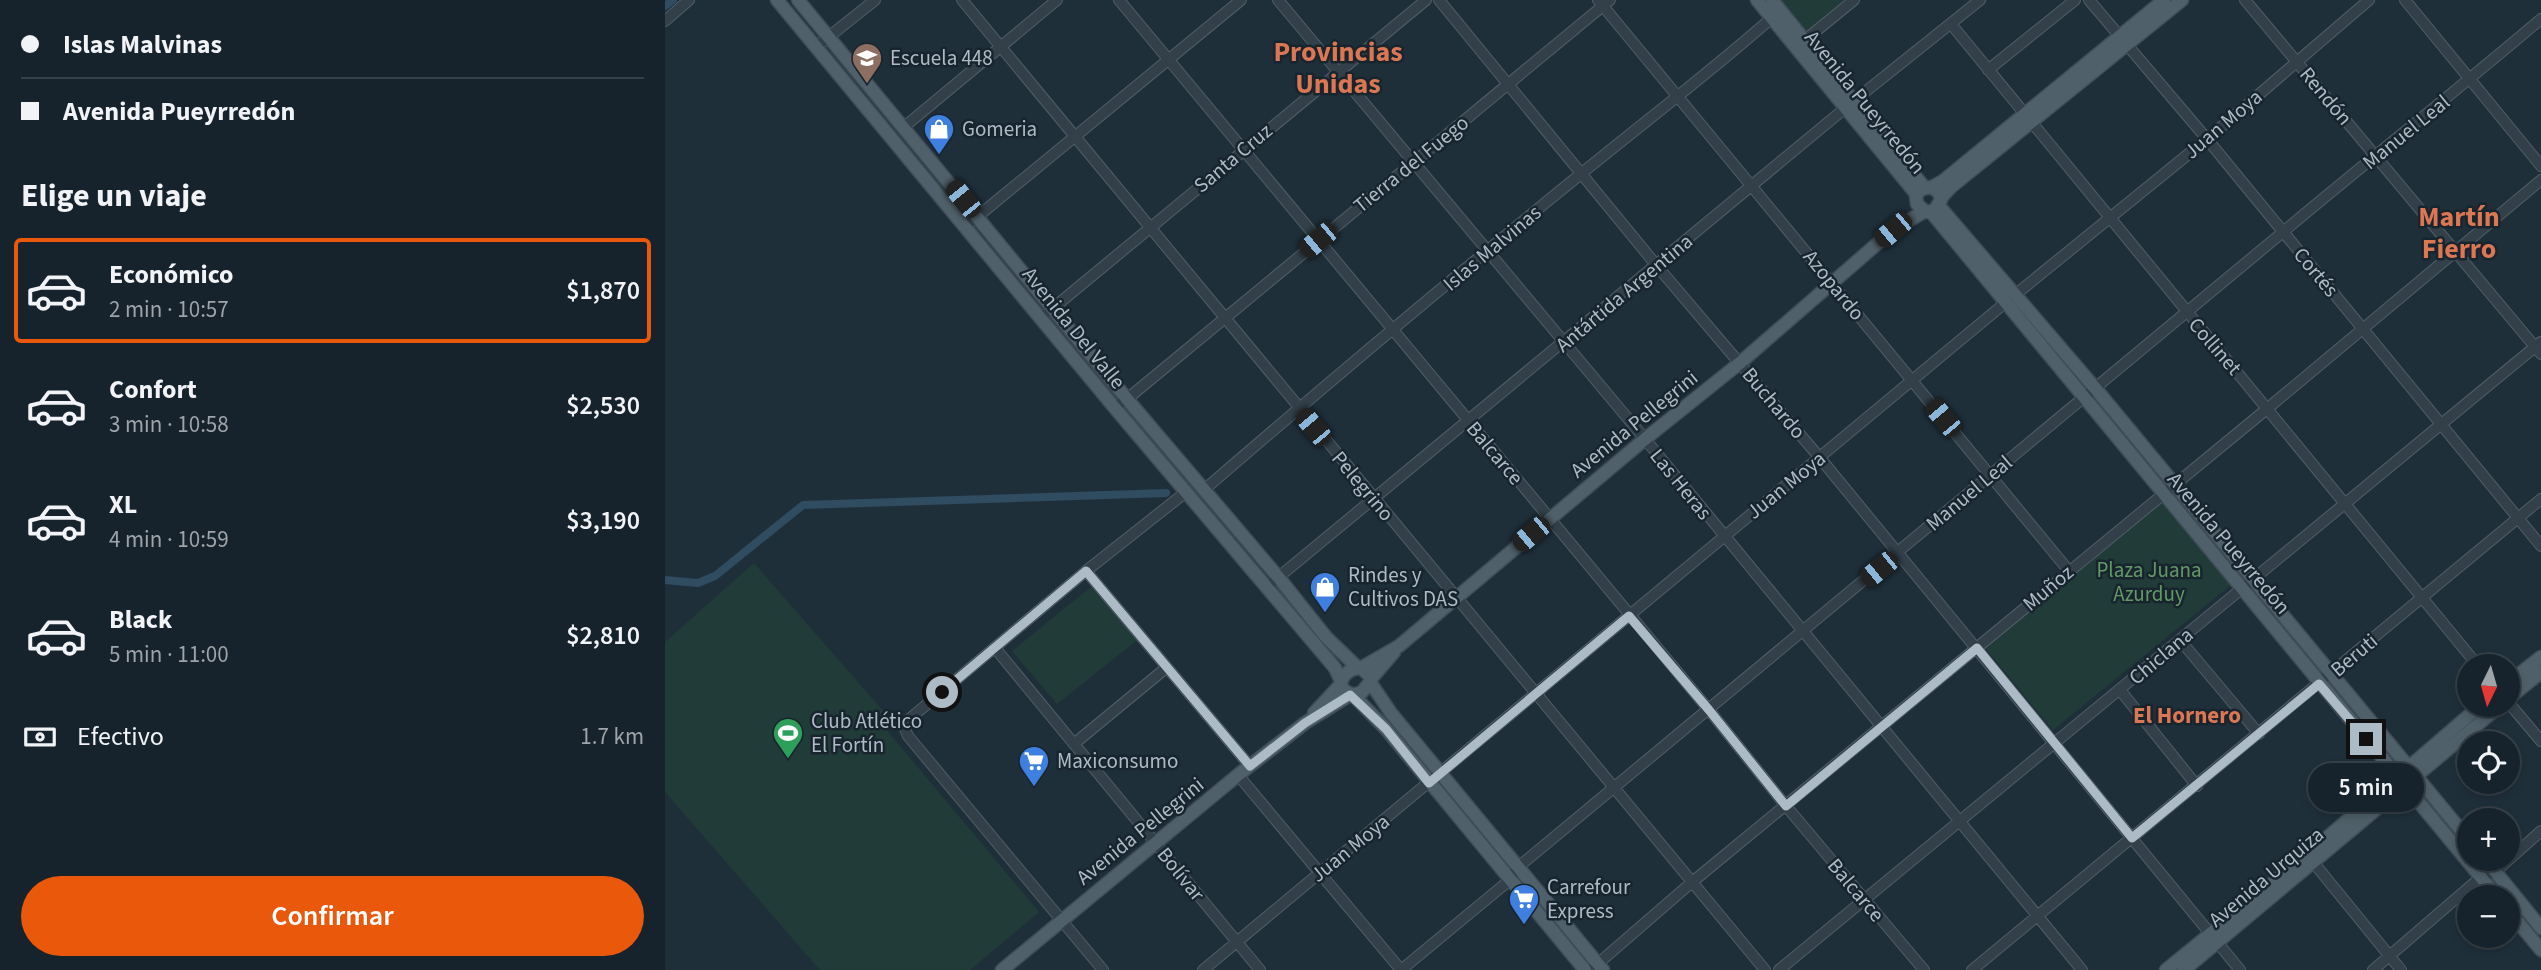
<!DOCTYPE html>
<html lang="es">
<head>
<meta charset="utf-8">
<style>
	:root { --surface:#17232c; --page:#242f38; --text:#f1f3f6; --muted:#9ea4a9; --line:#364048; --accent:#ea580c }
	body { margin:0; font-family:"Source Sans 3",sans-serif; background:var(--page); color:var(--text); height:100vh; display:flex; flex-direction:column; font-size:26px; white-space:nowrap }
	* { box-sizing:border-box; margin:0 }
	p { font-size:23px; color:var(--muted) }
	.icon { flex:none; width:38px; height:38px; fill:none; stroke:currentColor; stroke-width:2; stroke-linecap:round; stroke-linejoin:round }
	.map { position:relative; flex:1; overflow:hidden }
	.drawer { display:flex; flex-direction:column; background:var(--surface); width:665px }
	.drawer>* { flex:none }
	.guide { display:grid; align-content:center; height:154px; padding:0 21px; background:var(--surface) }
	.needle { width:46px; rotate:185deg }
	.fabs { position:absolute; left:1792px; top:654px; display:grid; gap:14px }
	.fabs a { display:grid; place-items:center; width:63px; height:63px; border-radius:50%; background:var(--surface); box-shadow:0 4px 10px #0003,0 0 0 2px var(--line); font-size:35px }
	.end { position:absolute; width:32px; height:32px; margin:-16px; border:9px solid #adbbc7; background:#111; box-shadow:0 0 0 4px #111 }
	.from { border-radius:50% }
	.bubble { position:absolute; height:49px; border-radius:24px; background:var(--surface); box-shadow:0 4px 10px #0003,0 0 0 2px var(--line); font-size:23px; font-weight:600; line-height:49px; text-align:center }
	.car { position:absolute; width:21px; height:42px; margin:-21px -10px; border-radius:9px; box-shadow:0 0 5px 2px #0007; background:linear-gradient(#222 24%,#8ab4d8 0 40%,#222 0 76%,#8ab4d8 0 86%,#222 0) }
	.guide b { display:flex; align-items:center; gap:24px; height:66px; font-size:26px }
	.guide b+b { border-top:2px solid var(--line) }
	.guide i { width:18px; height:18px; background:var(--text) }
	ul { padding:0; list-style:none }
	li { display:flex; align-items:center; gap:21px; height:105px; margin:0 14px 10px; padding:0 7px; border:4px solid transparent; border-radius:7px }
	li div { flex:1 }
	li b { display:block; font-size:26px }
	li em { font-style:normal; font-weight:600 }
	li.active { border-color:var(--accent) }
	li>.icon { width:63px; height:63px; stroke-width:1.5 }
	h2 { padding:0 21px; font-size:32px; line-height:84px }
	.pay { display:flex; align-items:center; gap:18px; height:77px; padding:0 21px; font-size:26px }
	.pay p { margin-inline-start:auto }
	.cta { display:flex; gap:14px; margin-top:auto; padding:14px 21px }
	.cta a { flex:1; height:80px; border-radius:42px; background:var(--accent); color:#fff; font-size:28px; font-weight:600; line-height:80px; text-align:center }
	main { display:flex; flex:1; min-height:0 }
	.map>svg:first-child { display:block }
	.green { fill:#213b39 }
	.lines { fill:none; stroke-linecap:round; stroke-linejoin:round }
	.canal { stroke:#2f4c61; stroke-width:8 }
	.minor-casing { stroke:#505e68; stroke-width:12 }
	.major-casing { stroke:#3f4c57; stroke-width:15 }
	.minor { stroke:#33404a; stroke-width:10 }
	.major { stroke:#50606a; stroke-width:12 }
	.route { stroke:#adbbc7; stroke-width:9 }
	.labels { text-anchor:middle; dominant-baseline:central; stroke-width:5; stroke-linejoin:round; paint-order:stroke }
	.poi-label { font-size:21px; fill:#adbbc7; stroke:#18252e; text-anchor:start }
	.street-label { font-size:21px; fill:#adbbc7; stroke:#18252e }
	.park-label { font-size:21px; fill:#639966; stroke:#18252e }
	.neighbourhood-label { font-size:23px; font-weight:bold; fill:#dc7753; stroke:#18252e }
	.district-label { font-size:28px; font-weight:bold; fill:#dc7753; stroke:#18252e }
</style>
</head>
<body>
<main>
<section class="drawer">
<div class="guide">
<b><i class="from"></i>Islas Malvinas</b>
<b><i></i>Avenida Pueyrredón</b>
</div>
<h2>Elige un viaje</h2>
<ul>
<li class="active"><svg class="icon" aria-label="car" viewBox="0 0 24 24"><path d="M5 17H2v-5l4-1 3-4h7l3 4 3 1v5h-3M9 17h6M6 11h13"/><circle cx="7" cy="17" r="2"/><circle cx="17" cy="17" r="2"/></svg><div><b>Económico</b><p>2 min · 10:57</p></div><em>$1,870</em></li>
<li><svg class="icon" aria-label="car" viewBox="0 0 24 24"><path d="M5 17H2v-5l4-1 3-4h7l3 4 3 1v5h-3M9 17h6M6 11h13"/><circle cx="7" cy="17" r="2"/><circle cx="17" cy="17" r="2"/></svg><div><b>Confort</b><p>3 min · 10:58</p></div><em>$2,530</em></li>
<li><svg class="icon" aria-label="car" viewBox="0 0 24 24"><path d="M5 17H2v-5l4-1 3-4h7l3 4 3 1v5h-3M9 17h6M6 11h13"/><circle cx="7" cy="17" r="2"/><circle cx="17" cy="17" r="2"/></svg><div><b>XL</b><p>4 min · 10:59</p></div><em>$3,190</em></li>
<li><svg class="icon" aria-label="car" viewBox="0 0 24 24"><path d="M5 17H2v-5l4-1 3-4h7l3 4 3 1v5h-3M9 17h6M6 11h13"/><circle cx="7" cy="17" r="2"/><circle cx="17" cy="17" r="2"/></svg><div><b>Black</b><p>5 min · 11:00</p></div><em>$2,810</em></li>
</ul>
<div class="pay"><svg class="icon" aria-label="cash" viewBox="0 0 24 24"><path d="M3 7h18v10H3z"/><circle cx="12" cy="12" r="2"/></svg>Efectivo<p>1.7 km</p></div>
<div class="cta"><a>Confirmar</a></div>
</section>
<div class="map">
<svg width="1876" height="970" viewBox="0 0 1876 970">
	<rect width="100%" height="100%" fill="#1f2f3a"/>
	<!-- green -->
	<path class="green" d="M1115 0H1180L1140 32Z
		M168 51 299 210 296 212 164 53Z
		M466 411 604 573 601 575 463 414Z
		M1497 501 1566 585 1388 730 1319 647Z
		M89 563 227 721 220 728 374 912 305 970H155L0 792V642Z
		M426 587 472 640 392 704 347 651Z"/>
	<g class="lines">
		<!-- canal -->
		<path class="canal" d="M0 6 8 0
			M0 580 33 583 50 576 138 505 501 493"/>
		<!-- minor casing -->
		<g class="minor-casing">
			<path id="minor" d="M297 0 1100 970
				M454 0 1044 710 1121 806 1259 970
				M613 0 980 439 1417 970
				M774 0 992 266 1155 458 1575 970
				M933 0 1404 571
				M1424 0 1542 139 1876 546
				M1580 0 1876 354
				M1740 0 1876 166
				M0 21 24 0
				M1286 24 1814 667
				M1140 40 1189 0
				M151 47 210 0
				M1323 70 1410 0
				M239 127 392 0
				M301 226 576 0
				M376 318 761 0
				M449 407 462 399 945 0
				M540 489C664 382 790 276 917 173 982 120 1048 70 1110 15
				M421 571 585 766
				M603 586 1190 100 1315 0
				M1515 640 1594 734
				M330 648 595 970
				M1455 690 1532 786
				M1843 702 1876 741
				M410 743 501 668
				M573 775 736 970
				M1644 857 1736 970
				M929 967 1026 883 1603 408 1876 180
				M438 970 243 736 240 729 242 721 421 571 521 492
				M538 970 1340 303 1542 139 1704 0
				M736 970 846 879 852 868C1106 654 1364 445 1618 232 1704 160 1791 91 1876 19
				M1114 970 1876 342
				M1307 970 1876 499
				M1708 970 1816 877 1830 872 1876 831"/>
		</g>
		<!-- major casing -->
		<g class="major-casing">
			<path id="major" d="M112 0 449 407 670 668 676 681
				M133 0 462 399 614 578 661 637 692 667
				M1092 0 1252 195
				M1107 0 1259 187
				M1267 187 1274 193 1276 200 1269 211 1261 212 1252 204 1251 196 1256 189 1267 187 1278 181 1499 0
				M1276 198 1286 187 1517 0
				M1274 206 1430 388 1804 840
				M1266 212 1833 898
				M696 668 734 646 980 439 1076 362 1228 230 1260 211
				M705 680 729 652
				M705 682 697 692 688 695 678 690 676 684C677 675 686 667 696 668L705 676V682L726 713 938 970
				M1843 683 1876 657
				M688 695 721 729 920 970
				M1843 699 1876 672
				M649 713 676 684
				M1820 859 1876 928
				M1843 910 1876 950
				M337 970 573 775 640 723 685 695
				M1501 970 1642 855 1816 705
				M1519 970 1836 705"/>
		</g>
		<!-- minor -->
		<use href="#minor" class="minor"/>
		<!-- major -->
		<use href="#major" class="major"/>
	</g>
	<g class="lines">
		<!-- route -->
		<path class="route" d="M277 692 421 571 585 766 640 723 685 695 721 729 764 783 964 616 1044 710 1121 806 1312 648 1467 838 1654 684 1701 739"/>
	</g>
	<!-- icons -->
	<defs>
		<g id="school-pin" transform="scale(1.575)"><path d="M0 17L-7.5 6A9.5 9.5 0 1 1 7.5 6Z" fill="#8d6e63" stroke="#18252e"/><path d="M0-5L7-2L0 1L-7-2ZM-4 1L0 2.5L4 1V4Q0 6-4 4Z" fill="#fff"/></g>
		<g id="shop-pin" transform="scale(1.575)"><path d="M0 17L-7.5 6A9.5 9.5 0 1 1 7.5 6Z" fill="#3f7fe0" stroke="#18252e"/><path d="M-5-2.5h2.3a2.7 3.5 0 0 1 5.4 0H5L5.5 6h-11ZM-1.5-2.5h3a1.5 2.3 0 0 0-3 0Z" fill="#fff"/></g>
		<g id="stadium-pin" transform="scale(1.575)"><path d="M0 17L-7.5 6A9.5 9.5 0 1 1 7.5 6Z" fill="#2e9e5b" stroke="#18252e"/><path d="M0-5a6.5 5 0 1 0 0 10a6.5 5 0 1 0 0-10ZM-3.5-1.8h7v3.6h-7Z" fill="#fff"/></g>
		<g id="supermarket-pin" transform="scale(1.575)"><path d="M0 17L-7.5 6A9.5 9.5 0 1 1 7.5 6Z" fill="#3f7fe0" stroke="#18252e"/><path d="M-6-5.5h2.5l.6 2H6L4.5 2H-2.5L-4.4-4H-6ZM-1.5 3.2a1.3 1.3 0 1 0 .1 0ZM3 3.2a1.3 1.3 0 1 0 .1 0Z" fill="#fff"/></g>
	</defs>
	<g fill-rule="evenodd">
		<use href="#school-pin" x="202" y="58"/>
		<use href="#shop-pin" x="274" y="129"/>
		<use href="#shop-pin" x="660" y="587"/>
		<use href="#stadium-pin" x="123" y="733"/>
		<use href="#supermarket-pin" x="369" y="761"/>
		<use href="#supermarket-pin" x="859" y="899"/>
	</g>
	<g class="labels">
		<!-- poi labels -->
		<g class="poi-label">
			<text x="225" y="58">Escuela 448</text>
			<text x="297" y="129">Gomeria</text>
			<text x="683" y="575">Rindes y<tspan x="683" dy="24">Cultivos DAS</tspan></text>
			<text x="146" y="721">Club Atlético<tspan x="146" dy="24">El Fortín</tspan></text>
			<text x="392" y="761">Maxiconsumo</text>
			<text x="882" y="887">Carrefour<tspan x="882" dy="24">Express</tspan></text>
		</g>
		<!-- street labels -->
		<g class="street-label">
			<text transform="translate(1661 96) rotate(50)">Rendón</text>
			<text transform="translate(1200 102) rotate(51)">Avenida Pueyrredón</text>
			<text transform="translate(1558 124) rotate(-40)">Juan Moya</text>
			<text transform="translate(1741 132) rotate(-39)">Manuel Leal</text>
			<text transform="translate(568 158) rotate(-40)">Santa Cruz</text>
			<text transform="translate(746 164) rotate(-39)">Tierra del Fuego</text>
			<text transform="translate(827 248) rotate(-40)">Islas Malvinas</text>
			<text transform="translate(1651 272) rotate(50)">Cortés</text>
			<text transform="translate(1169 285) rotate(51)">Azopardo</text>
			<text transform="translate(959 293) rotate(-40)">Antártida Argentina</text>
			<text transform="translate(409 328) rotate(51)">Avenida Del Valle</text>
			<text transform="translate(1550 346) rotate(49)">Collinet</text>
			<text transform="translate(1109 403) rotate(50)">Buchardo</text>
			<text transform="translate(969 424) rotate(-39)">Avenida Pellegrini</text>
			<text transform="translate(830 453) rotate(50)">Balcarce</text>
			<text transform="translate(1016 484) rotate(51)">Las Heras</text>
			<text transform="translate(1121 485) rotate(-39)">Juan Moya</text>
			<text transform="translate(698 486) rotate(50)">Pelegrino</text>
			<text transform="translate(1304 493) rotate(-40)">Manuel Leal</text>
			<text transform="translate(1564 543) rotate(50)">Avenida Pueyrredón</text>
			<text transform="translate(1383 588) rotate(-40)">Muñoz</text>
			<text transform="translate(1689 655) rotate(-40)">Beruti</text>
			<text transform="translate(1496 656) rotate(-40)">Chiclana</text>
			<text transform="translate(475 831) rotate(-39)">Avenida Pellegrini</text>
			<text transform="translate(685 848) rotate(-39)">Juan Moya</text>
			<text transform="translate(516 874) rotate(51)">Bolívar</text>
			<text transform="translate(1601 877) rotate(-40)">Avenida Urquiza</text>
			<text transform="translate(1191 890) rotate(50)">Balcarce</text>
		</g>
		<!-- park labels -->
		<g class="park-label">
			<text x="1484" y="570">Plaza Juana<tspan x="1484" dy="24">Azurduy</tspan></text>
		</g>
		<!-- neighbourhood labels -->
		<g class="neighbourhood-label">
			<text x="1522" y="715">El Hornero</text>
		</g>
		<!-- district labels -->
		<g class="district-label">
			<text x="673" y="52">Provincias<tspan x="673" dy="32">Unidas</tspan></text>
			<text x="1794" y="217">Martín<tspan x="1794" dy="32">Fierro</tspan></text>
		</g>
	</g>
</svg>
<div class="fabs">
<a><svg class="needle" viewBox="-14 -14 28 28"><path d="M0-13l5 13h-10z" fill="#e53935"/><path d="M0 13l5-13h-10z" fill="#9ea4a9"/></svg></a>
<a><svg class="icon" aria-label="locate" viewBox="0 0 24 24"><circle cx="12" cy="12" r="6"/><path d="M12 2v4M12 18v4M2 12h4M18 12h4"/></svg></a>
<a>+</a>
<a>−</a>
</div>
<i class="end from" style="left:277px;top:692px"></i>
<i class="end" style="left:1701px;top:739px"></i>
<div class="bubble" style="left:1643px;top:763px;width:116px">5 min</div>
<i class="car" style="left:298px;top:199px;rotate:321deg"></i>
<i class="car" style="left:1228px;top:230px;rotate:230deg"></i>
<i class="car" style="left:653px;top:240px;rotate:230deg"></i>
<i class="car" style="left:1278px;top:418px;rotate:320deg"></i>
<i class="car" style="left:648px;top:427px;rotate:320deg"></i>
<i class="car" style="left:866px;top:534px;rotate:230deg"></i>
<i class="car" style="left:1214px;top:569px;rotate:231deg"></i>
</div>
</main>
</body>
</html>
